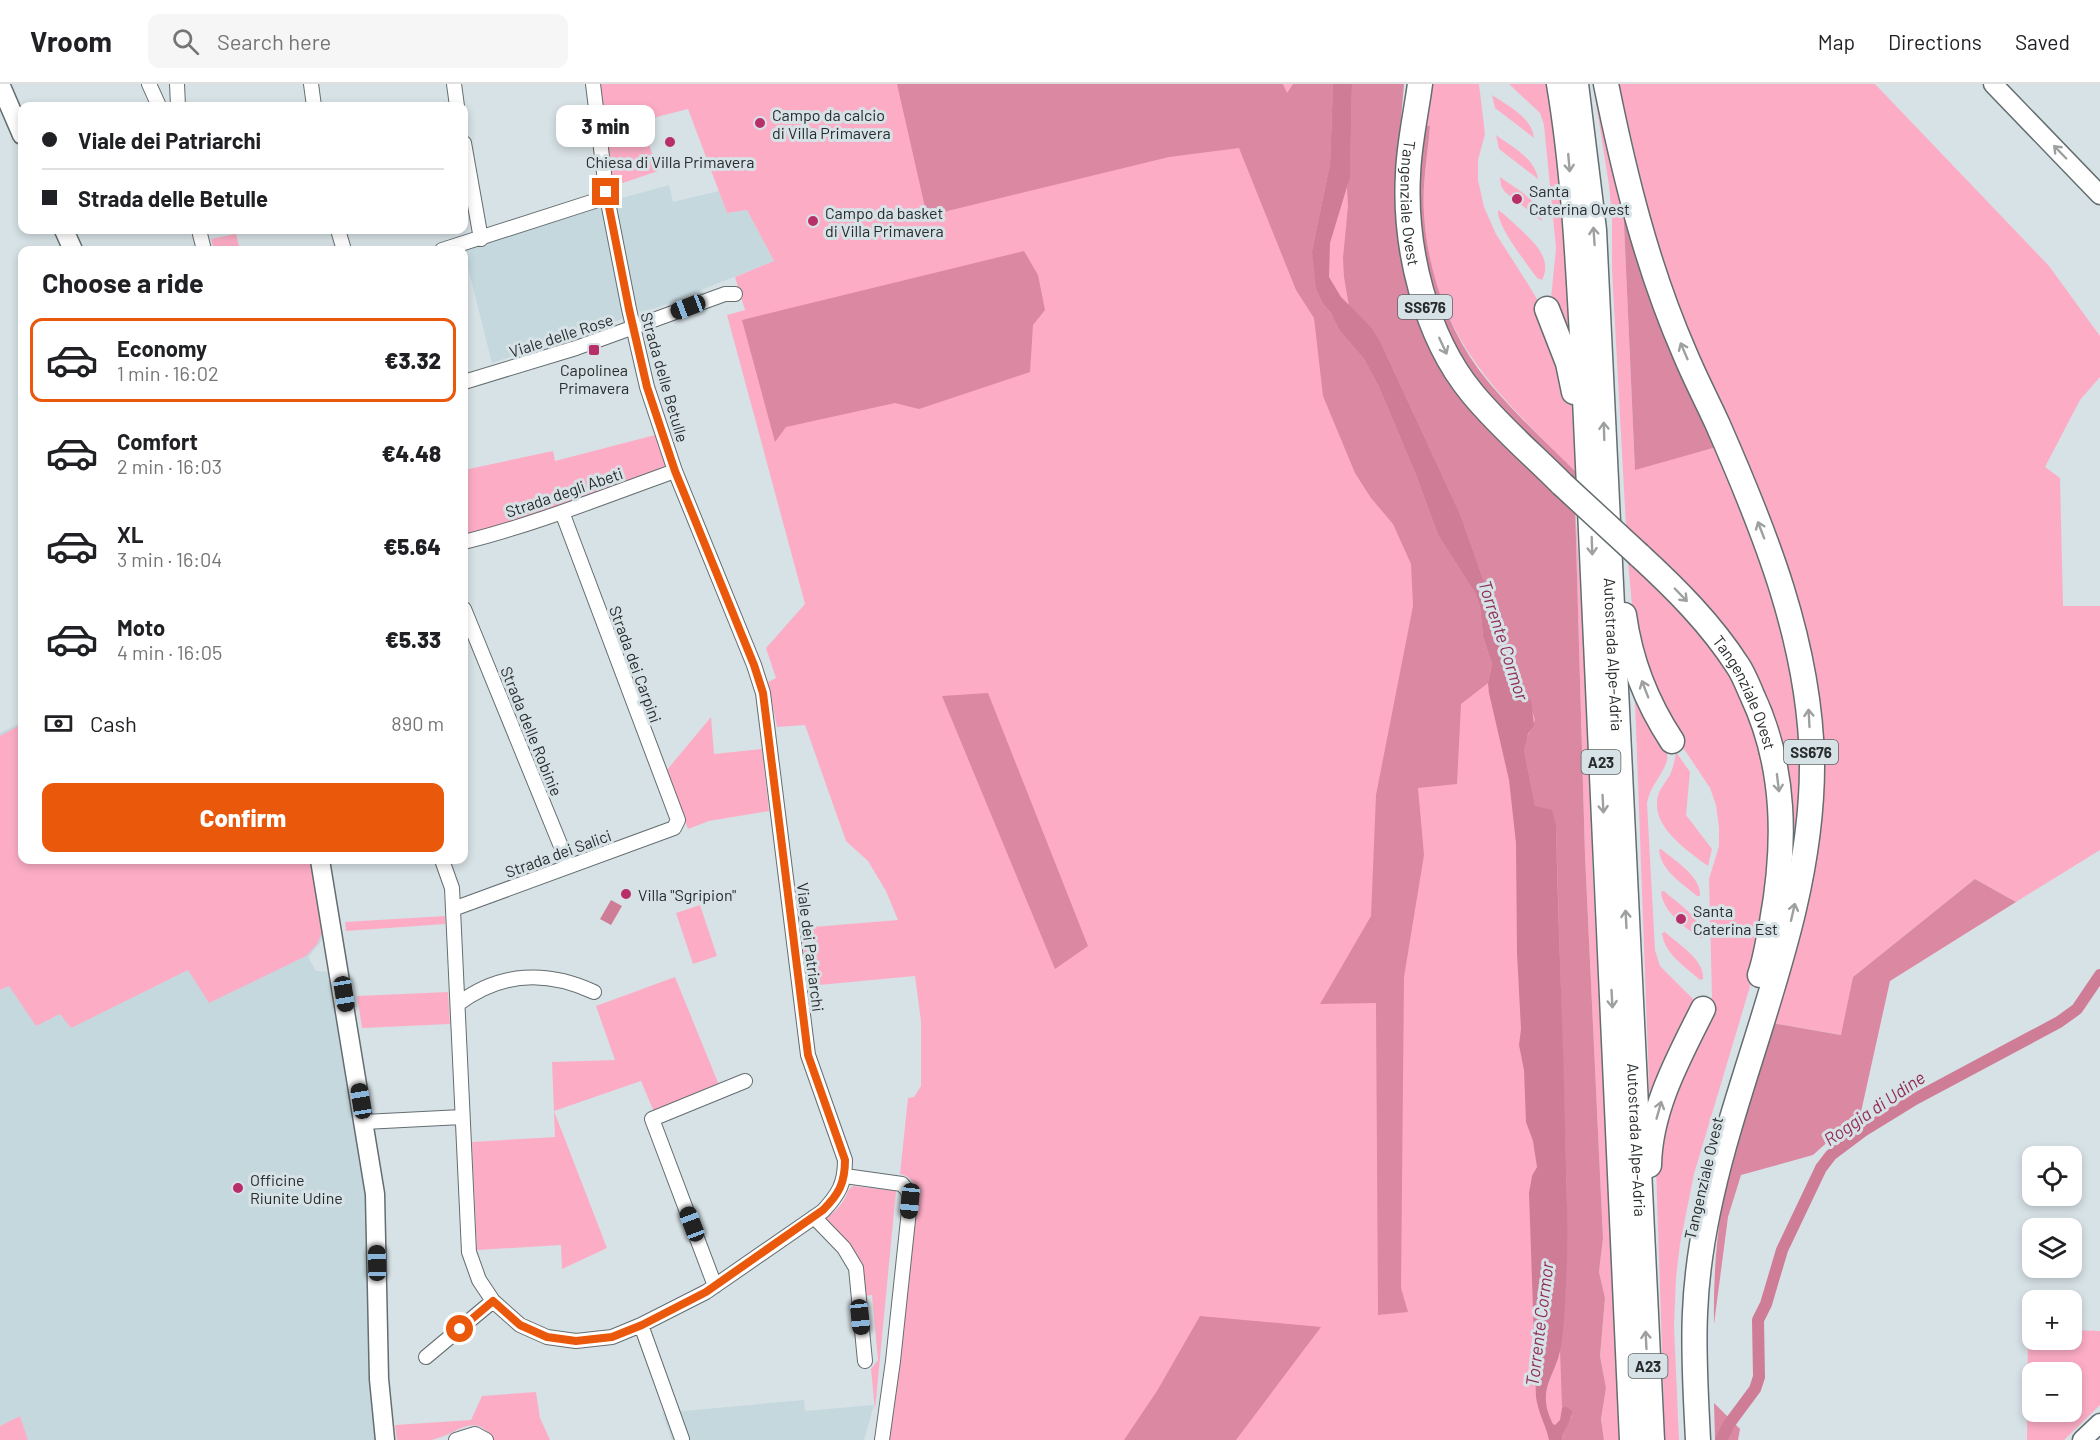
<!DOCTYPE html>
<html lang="en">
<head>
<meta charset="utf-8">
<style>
	:root { --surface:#fff; --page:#f6f6f6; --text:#202124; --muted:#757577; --line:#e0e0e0; --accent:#ea580c }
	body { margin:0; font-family:Barlow,sans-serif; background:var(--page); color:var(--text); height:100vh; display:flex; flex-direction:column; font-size:22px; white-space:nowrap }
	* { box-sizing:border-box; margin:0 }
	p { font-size:20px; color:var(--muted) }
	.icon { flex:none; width:33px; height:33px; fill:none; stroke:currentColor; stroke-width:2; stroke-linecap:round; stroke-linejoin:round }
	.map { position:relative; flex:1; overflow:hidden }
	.details { position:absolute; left:18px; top:162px; width:450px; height:618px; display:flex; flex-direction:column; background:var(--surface); border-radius:12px; box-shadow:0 3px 9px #0003 }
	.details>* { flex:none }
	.hud { position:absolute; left:18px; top:18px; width:450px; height:132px; border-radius:12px; box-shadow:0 3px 9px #0003; display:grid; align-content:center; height:132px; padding:0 24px; background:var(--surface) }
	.tools { position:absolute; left:2022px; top:1062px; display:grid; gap:12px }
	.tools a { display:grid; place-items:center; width:60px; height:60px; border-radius:12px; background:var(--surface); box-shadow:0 3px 9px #0003; font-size:30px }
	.end { position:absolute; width:27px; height:27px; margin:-14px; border:8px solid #ea580c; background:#fff; box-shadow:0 0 0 3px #fff }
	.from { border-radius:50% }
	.bubble { position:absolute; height:42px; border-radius:12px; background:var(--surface); box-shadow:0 3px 9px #0003; font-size:20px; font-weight:800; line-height:42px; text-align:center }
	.car { position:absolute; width:18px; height:36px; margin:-18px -9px; border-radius:8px; box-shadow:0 0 4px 2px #0007; background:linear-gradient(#222 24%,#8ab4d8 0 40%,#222 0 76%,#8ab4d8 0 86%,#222 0) }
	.hud b { display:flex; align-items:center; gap:21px; height:57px; font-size:22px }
	.hud b+b { border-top:2px solid var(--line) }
	.hud i { width:15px; height:15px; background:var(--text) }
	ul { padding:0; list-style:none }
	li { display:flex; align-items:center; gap:18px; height:84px; margin:0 12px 9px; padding:0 12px; border:3px solid transparent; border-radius:12px }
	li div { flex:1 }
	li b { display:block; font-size:22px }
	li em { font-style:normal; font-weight:800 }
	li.active { border-color:var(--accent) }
	li>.icon { width:54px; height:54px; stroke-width:1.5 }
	h2 { padding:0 24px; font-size:27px; line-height:72px }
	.pay { display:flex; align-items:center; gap:15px; height:66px; padding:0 24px; font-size:22px }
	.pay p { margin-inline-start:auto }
	.button { display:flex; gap:12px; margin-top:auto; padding:12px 24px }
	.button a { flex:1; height:69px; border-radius:12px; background:var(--accent); color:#fff; font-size:24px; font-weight:800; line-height:69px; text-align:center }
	header { display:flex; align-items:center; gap:36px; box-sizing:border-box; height:84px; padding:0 30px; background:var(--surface); border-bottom:2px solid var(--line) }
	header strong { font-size:28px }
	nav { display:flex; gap:33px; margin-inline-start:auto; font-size:21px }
	.search { width:420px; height:54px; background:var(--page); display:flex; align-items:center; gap:15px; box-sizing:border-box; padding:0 21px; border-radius:12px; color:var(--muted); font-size:22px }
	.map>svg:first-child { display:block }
	.built { fill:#c4d8de }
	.green { fill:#fcadc5; fill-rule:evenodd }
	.forest { fill:#db88a2 }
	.water { fill:#cf7d97 }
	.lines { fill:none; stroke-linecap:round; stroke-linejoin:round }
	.canal { stroke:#cf7d97; stroke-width:12 }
	.street-casing { stroke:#646d70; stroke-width:16 }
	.secondary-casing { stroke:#646d70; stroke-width:21 }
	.highway-casing { stroke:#646d70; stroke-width:27 }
	.street { stroke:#fff; stroke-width:14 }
	.secondary { stroke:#fff; stroke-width:18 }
	.highway { stroke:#fff; stroke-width:24 }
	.highway-bridge-casing { stroke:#646d70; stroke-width:27; stroke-linecap:butt }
	.highway-bridge { stroke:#fff; stroke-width:24 }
	.oneway { stroke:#9ea0a0 }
	.route { stroke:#ea580c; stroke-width:8 }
	.poi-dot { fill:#b82e69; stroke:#d7e2e6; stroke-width:2 }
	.labels { text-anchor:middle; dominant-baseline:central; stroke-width:6; stroke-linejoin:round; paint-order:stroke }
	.shield { fill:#d7e2e6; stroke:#5c6364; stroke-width:1.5 }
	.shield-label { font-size:15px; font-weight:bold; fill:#282c2d }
	.poi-label { font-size:16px; fill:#282c2d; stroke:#d7e2e6; text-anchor:start }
	.street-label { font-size:16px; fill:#282c2d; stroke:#d7e2e6 }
	.water-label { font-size:18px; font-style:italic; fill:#902e55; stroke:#d7e2e6 }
</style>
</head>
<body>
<header>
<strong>Vroom</strong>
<div class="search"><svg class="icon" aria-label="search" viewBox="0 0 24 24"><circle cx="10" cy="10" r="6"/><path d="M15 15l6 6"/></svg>Search here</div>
<nav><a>Map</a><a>Directions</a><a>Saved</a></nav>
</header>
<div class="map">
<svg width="2100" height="1356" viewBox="0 0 2100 1356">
	<rect width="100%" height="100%" fill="#d7e2e6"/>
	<!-- built -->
	<path class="built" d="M669 101 673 118 719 107 727 129 747 126 774 177 656 224 640 228 636 224 615 116Z
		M602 120 625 234 492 279 464 167Z
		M22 638V776L324 847 320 859 308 873 316 887 328 888 335 898 368 1114 370 1311 377 1356H28L20 1332 0 1342V649Z
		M804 1316 805 1327 874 1321 864 1356H672L662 1329Z"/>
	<!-- green -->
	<path class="green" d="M598 0H1400L1391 159 1533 399 1599 1356H888L918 1110C916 1100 910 1092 900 1090L908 1014 914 1013 921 1002V937L915 892 808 902 801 844 898 836 886 807 868 777 846 757 805 641 777 643 768 598 776 594 766 564 805 520 727 231 745 226 735 193 774 177 747 126 727 129 688 25 641 37 658 87 611 103Z
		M1426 0H1479L1485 50 1478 76V96L1484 123 1496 150 1528 200 1544 227 1571 311 1576 388C1495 308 1431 250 1424 129 1422 101 1428 71 1430 43L1421 41Z
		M1509 0H1549L1562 113 1572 263 1551 215 1556 164 1544 41 1540 29Z
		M1593 0H1601L1622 96 1635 385 1720 362 1753 442 1801 620 1802 711 1787 822 1786 698 1700 515 1626 442 1612 186V137L1609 101Z
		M1619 0H1875L2049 182 2100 252V293L2080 316 2045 383 2060 394 2063 522H2100V766L2016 818 1975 795 1853 893 1842 951 1772 939 1817 764C1831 683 1821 599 1798 521L1677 219 1651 139Z
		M1492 11C1508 22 1532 33 1534 54L1495 24Z
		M1496 51C1512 63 1535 74 1538 95L1499 65Z
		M1500 93C1516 105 1539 115 1542 137L1505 108 1501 102Z
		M1498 126C1506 131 1512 138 1519 144 1534 158 1553 175 1542 196L1537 194C1527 180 1496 141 1498 126Z
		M236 150 240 166H214L211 155Z
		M655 351 665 381 664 384 499 442 464 451V404L466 403 464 386 553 367 555 377Z
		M1575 421 1592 697V777L1619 1309V1356H1604L1601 1335 1606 1304 1600 1272 1605 1214 1599 1188 1603 1154 1585 771Z
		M1627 467 1663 498 1748 609 1775 732 1760 869 1694 1090 1680 1160 1676 1194 1674 1242 1679 1356H1665L1656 1083 1661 1038 1712 913 1709 795 1719 762V744L1716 721 1710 704 1664 635 1634 543Z
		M1634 590C1641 607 1671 661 1667 677 1662 692 1650 702 1647 719L1655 866 1660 882 1698 920 1650 1026Z
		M711 633 714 670 762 665 769 727 709 737 688 745 666 687Z
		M22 640V776H312L323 847 317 860 306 872 209 919 188 886 71 944 60 930 36 942 9 902 0 906V652Z
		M1676 668 1690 688 1686 731 1712 765 1708 782C1687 766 1650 742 1658 712 1660 704 1666 698 1670 691 1673 684 1675 676 1676 668Z
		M1661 765C1674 776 1702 793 1700 812H1697C1682 799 1661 787 1659 766Z
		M1664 807C1677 819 1704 835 1702 854H1699C1685 842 1663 829 1661 808Z
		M700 821 717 872 693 880 676 829Z
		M445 832V840L346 847 345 838Z
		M1665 848C1678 860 1705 876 1703 895L1700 896C1686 883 1664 870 1662 849Z
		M675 893 719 1001 654 1028 641 997 554 1027 607 1164 562 1185 561 1161 477 1166 472 1058 555 1053 552 978 615 976 596 922Z
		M448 908 450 940 362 944 357 912Z
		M853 1102 896 1107 875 1326 871 1285 878 1276 872 1211 864 1212 863 1188 824 1136C832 1130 840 1123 845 1114 848 1108 847 1106 853 1102Z
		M2028 1246H2032V1256H2072V1246L2100 1247V1321L2064 1356H2027ZM2072 1288V1328H2032V1288Z
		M536 1308 540 1334 550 1356H494C474 1325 456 1352 431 1356 420 1356 408 1356 397 1356L395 1341 471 1336 482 1312Z
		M20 1332 28 1356H0V1342Z"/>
	<!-- forest -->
	<path class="forest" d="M897 0H1283L1287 9 1293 0H1333L1330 80 1312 167 1324 221 1331 229 1339 246 1364 275 1379 303 1416 391 1438 451 1475 509 1480 523 1483 553 1492 580 1488 599 1461 620 1457 700 1418 704 1424 771 1404 893 1401 1204 1408 1228 1378 1231 1376 919 1320 920 1371 832 1376 711 1413 522 1411 480 1393 440 1371 414 1355 389 1323 312 1314 234 1296 206 1239 64 1169 73 927 132Z
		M1352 0H1404L1397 82 1418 226 1575 421 1585 771 1603 1154 1599 1188 1605 1214 1600 1272 1606 1304 1601 1335 1604 1356H1562L1565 1344 1572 1332 1565 1322 1562 1324 1560 1264 1566 1203 1567 1117 1556 743 1535 723 1524 666 1525 658 1535 636 1527 611 1515 602 1514 581 1493 513 1482 492 1461 432 1381 259 1372 244 1349 222 1344 193 1343 174 1348 122 1347 104 1350 85Z
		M1421 41 1430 42C1428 70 1422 100 1424 129 1427 184 1446 241 1479 286 1507 323 1543 355 1576 388L1577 397C1491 322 1432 260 1419 141 1417 131 1419 119 1419 109 1420 86 1420 63 1421 41Z
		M1622 96 1720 362 1635 386Z
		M1024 167 1038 191 1045 226 1033 241 1030 288 919 325 895 319 786 343 775 358 742 236Z
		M988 609 1088 862 1055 885 942 612Z
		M1975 795 2016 818 1890 897 1861 1028 1813 1071 1741 1091 1728 1133 1714 1240C1713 1184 1718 1126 1733 1071 1744 1027 1759 983 1772 939L1841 951 1853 893Z
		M1200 1232 1321 1243 1236 1356H1124L1157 1307Z
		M1714 1319 1740 1345 1738 1356H1715Z"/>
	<!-- water -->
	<path class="water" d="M1333 0H1352L1350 93 1330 159 1329 193 1341 213 1372 244 1381 259 1461 432 1482 492 1493 513 1514 581 1516 602 1531 616 1534 641 1528 650 1524 666 1535 722 1552 726 1556 742C1558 841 1563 940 1565 1039 1566 1093 1569 1148 1566 1203 1565 1222 1564 1243 1561 1262 1556 1293 1535 1305 1553 1340L1555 1341 1560 1336 1562 1324 1565 1322 1572 1327C1572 1337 1563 1345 1562 1356H1549C1546 1341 1538 1329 1536 1313L1529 1109 1532 1092 1537 1083 1533 1057 1526 1038 1524 986 1519 961 1521 945 1517 869 1516 759 1509 696 1489 609 1488 599 1492 580 1483 553 1480 523 1475 509 1438 451 1416 391 1379 303 1364 275 1339 246 1331 229 1324 221 1316 204 1312 167 1330 80Z
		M611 816 622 822 611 841 600 835Z"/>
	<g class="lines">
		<!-- canal -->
		<path class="canal" d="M1721 1356 1729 1340 1755 1305 1759 1293 1758 1236 1766 1220 1782 1166 1821 1084 1831 1071 1863 1047 1915 1015 2059 938 2077 925 2100 891"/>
		<!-- street casing -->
		<g class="street-casing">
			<path id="street" d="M149 0 159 22
				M177 0 178 22
				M311 0 314 22
				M454 0 457 22
				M464 59 481 155
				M199 146 204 166
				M338 146 344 166
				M442 166 607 113
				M464 298 576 264 725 210H735
				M464 458C536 440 605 412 675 387
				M464 525 569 782
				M442 776 452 804 469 1168 479 1196 493 1217 520 1241 547 1253 576 1257 612 1253 641 1241 706 1208 823 1127C839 1110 845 1099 845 1076L808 971 763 609 754 581 675 387 647 303 629 225 607 113 593 0
				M453 825 674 744 678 736 562 428
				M458 920C500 888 547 886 594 908
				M364 1038 462 1033
				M845 1092 902 1100 908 1107 910 1117 893 1277 882 1356
				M814 1133 844 1164 856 1184 865 1277
				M715 1202 652 1035 745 997
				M641 1241 682 1355
				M426 1273 493 1217
				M456 1356 475 1350 486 1356"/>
		</g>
		<!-- secondary casing -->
		<g class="secondary-casing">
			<path id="secondary" d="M0 0 22 51
				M1993 0 2100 111
				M64 146 73 166
				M320 776 375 1110 379 1295 385 1356
				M2082 1356 2100 1339"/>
		</g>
		<!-- highway casing -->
		<g class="highway-casing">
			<g id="highway">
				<path id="s1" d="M1420 0C1416 30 1409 60 1408 90 1404 163 1425 252 1472 309 1499 342 1532 370 1562 400"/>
				<path d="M1559 0C1574 89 1578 180 1583 270L1632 1356"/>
				<path id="s2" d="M1576 0 1594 146 1652 1356"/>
				<path d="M1606 0C1625 93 1647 183 1685 270 1695 294 1707 317 1718 341 1765 448 1810 559 1812 678 1813 812 1759 936 1724 1062 1709 1116 1697 1173 1695 1229 1693 1271 1696 1314 1698 1356"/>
				<path d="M1547 225 1568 279 1574 308"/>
				<path id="s3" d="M1639 471C1676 505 1711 540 1738 582 1744 591 1748 602 1752 611 1786 683 1786 761 1772 838 1768 856 1766 874 1760 891"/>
				<path d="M1624 531C1630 575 1647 619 1672 657"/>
				<path d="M1649 1081C1650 1025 1679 973 1703 925"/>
			</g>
		</g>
		<!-- street -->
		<use href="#street" class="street"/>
		<!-- secondary -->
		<use href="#secondary" class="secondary"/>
		<!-- highway -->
		<use href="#highway" class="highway"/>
		<!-- highway-bridge casing -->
		<g class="highway-bridge-casing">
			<path id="highway-bridge" d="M1562 400 1639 471"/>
		</g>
		<!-- highway-bridge -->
		<use href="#highway-bridge" class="highway-bridge"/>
	</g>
	<!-- one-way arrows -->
	<defs><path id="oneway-shaft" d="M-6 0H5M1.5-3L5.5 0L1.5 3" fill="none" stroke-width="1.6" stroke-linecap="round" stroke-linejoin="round" transform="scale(1.5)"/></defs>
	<g class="oneway">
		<use href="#oneway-shaft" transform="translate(2060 68) rotate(-134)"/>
		<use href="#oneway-shaft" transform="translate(1569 79) rotate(85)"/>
		<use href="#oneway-shaft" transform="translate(1594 152) rotate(-94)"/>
		<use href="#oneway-shaft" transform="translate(1443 262) rotate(65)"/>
		<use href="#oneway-shaft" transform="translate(1684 267) rotate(-113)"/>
		<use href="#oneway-shaft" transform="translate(1604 347) rotate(-92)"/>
		<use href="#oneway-shaft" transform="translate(1761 446) rotate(-111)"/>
		<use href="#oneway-shaft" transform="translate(1592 462) rotate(88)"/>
		<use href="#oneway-shaft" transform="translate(1681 511) rotate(46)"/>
		<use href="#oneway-shaft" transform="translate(1645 605) rotate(-111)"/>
		<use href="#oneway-shaft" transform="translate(1809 634) rotate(-93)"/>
		<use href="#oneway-shaft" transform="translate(1778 699) rotate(83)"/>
		<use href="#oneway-shaft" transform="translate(1603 720) rotate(87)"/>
		<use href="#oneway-shaft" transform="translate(1793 828) rotate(-77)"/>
		<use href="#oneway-shaft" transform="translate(1626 835) rotate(-93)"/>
		<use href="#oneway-shaft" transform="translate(1612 915) rotate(87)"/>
		<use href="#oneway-shaft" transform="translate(1659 1026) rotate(-74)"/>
		<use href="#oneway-shaft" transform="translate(1646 1256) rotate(-93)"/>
	</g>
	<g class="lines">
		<!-- route -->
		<path class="route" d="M460 1245 493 1217 520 1241 547 1253 576 1257 612 1253 642 1241 706 1208 823 1126C839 1110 845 1099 845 1076L808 971 763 609 754 581 675 387 647 303 629 225 606 108"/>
	</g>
	<!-- markers -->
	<g class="poi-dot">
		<circle cx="760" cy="39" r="6"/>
		<circle cx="670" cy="58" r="6"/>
		<circle cx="1517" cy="115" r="6"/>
		<circle cx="813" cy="137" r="6"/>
		<rect x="588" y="260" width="12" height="12" rx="3"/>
		<circle cx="626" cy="810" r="6"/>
		<circle cx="1681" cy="835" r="6"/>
		<circle cx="238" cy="1104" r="6"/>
	</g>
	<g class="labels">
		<!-- shield labels -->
		<g class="shield">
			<rect x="1398" y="211" width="54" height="24" rx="4.5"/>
			<rect x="1784" y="656" width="54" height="24" rx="4.5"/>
			<rect x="1581.5" y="666" width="39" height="24" rx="4.5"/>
			<rect x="1628.5" y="1270" width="39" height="24" rx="4.5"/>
		</g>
		<g class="shield-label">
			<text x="1425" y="223">SS676</text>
			<text x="1811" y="668">SS676</text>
			<text x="1601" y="678">A23</text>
			<text x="1648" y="1282">A23</text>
		</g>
		<!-- poi labels -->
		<g class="poi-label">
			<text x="772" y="30">Campo da calcio<tspan x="772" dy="18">di Villa Primavera</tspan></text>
			<text x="670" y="77" text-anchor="middle">Chiesa di Villa Primavera</text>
			<text x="1529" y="106">Santa<tspan x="1529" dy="18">Caterina Ovest</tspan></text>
			<text x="825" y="128">Campo da basket<tspan x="825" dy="18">di Villa Primavera</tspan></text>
			<text x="594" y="285" text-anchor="middle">Capolinea<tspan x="594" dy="18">Primavera</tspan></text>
			<text x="638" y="810">Villa "Sgripion"</text>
			<text x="1693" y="826">Santa<tspan x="1693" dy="18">Caterina Est</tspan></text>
			<text x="250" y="1095">Officine<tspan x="250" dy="18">Riunite Udine</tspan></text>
		</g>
		<!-- street labels -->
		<g class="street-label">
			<text stroke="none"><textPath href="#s1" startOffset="120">Tangenziale Ovest</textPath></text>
			<text transform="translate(561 251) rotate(-18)">Viale delle Rose</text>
			<text transform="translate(665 293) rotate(74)">Strada delle Betulle</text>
			<text transform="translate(564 408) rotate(-19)">Strada degli Abeti</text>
			<text stroke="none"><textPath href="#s2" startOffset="572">Autostrada Alpe-Adria</textPath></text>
			<text transform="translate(636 580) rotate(70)">Strada dei Carpini</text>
			<text stroke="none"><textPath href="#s3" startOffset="176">Tangenziale Ovest</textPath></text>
			<text transform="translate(532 647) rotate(68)">Strada delle Robinie</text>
			<text transform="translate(558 769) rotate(-20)">Strada dei Salici</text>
			<text transform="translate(811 863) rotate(83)">Viale dei Patriarchi</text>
			<text stroke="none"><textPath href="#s2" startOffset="1058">Autostrada Alpe-Adria</textPath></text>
			<text transform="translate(1703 1094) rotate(-77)">Tangenziale Ovest</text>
		</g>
		<!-- water labels -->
		<g class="water-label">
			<text transform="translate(1504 556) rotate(72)">Torrente Cormor</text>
			<text transform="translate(1874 1024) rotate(-34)">Roggia di Udine</text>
			<text transform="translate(1539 1240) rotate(-83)">Torrente Cormor</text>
		</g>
	</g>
</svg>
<div class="tools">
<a><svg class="icon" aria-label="locate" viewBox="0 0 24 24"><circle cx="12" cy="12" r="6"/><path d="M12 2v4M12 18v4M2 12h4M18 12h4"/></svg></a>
<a><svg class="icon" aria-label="layers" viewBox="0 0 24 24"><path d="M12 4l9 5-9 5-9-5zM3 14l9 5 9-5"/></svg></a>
<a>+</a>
<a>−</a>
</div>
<i class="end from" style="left:460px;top:1245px"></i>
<i class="end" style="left:606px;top:108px"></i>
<div class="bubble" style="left:556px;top:21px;width:99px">3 min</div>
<i class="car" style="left:688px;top:223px;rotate:249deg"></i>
<i class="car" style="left:344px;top:910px;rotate:171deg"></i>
<i class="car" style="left:361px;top:1017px;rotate:351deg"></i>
<i class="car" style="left:910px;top:1117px;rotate:186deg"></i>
<i class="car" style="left:692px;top:1140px;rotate:339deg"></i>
<i class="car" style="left:377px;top:1179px;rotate:359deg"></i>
<i class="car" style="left:860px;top:1233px;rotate:174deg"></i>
<div class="hud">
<b><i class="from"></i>Viale dei Patriarchi</b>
<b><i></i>Strada delle Betulle</b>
</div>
<section class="details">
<h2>Choose a ride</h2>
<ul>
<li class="active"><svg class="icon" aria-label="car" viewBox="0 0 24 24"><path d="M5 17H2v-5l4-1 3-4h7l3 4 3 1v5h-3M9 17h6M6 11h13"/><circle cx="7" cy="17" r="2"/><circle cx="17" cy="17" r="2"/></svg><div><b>Economy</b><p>1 min · 16:02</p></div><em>€3.32</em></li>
<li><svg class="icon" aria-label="car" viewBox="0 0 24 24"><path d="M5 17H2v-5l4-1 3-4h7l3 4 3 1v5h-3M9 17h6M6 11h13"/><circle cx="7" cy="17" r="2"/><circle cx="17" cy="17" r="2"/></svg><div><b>Comfort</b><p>2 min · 16:03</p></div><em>€4.48</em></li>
<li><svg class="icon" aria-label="car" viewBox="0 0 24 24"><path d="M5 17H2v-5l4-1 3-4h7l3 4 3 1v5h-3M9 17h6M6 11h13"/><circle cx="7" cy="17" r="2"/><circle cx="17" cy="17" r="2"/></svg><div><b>XL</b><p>3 min · 16:04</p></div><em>€5.64</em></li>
<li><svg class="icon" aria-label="car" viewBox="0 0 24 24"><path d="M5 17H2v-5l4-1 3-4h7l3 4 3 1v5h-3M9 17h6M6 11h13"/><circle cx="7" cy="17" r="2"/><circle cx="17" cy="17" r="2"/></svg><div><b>Moto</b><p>4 min · 16:05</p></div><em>€5.33</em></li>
</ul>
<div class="pay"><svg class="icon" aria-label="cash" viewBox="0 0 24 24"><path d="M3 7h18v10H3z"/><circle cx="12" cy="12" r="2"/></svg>Cash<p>890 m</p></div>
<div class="button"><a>Confirm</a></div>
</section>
</div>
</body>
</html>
